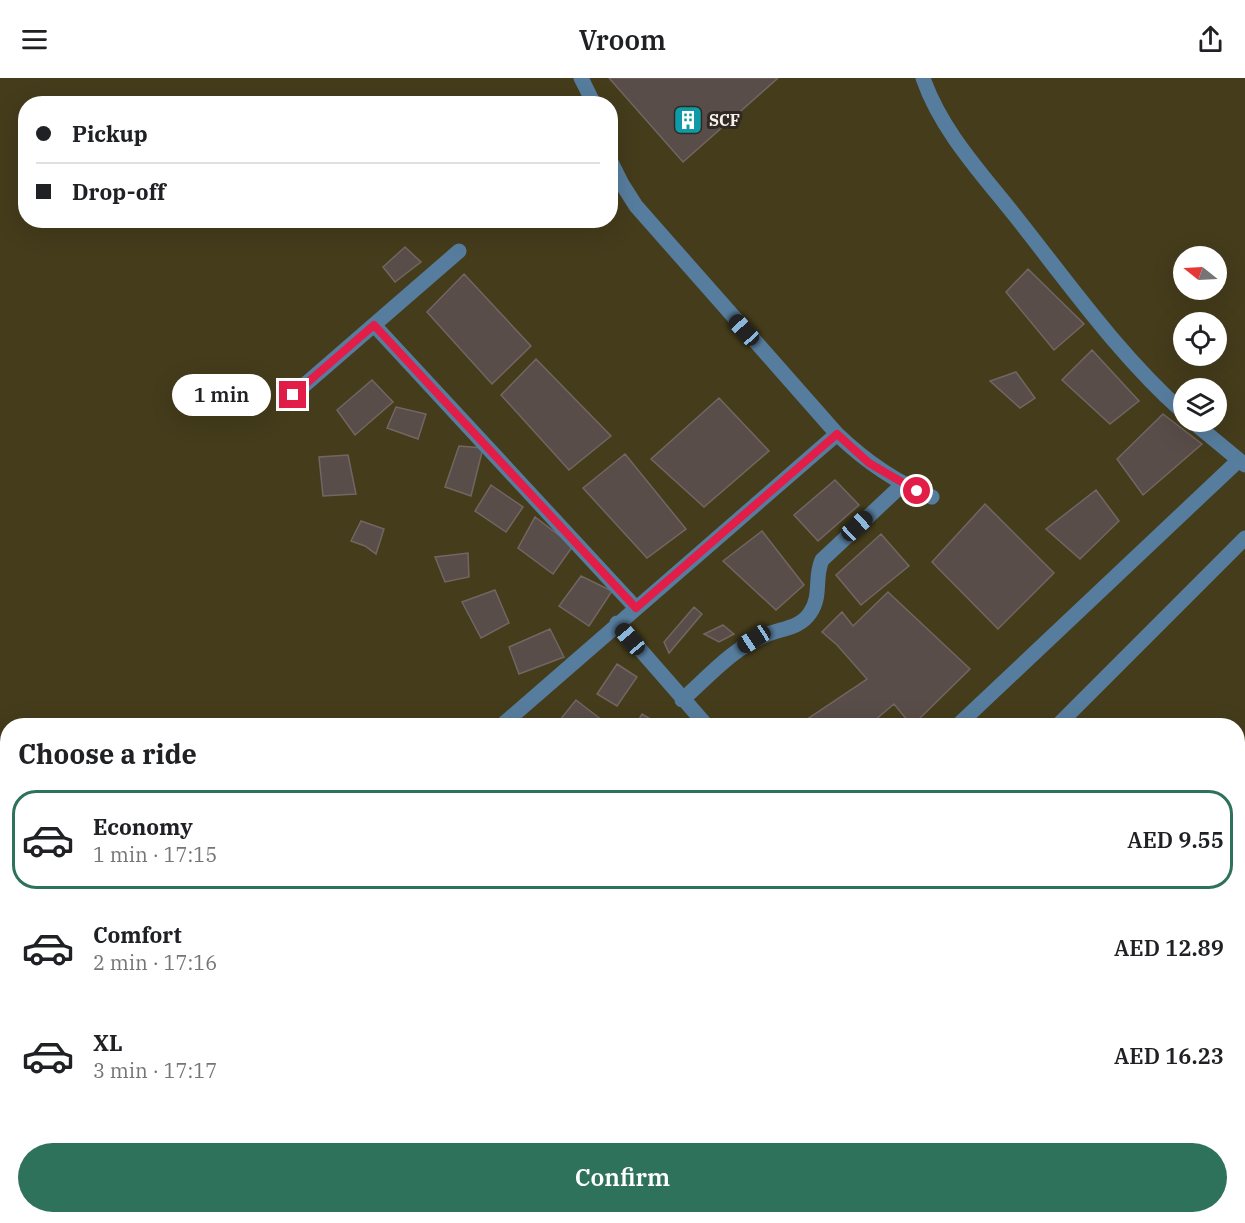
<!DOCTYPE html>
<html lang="en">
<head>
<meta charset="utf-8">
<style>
	:root { --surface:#fff; --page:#f2f2f2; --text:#202124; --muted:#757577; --line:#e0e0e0; --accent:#2f725c }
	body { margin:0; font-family:"IBM Plex Serif",serif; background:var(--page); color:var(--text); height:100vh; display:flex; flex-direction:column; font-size:22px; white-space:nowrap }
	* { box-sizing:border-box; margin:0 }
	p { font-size:20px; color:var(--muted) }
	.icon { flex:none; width:33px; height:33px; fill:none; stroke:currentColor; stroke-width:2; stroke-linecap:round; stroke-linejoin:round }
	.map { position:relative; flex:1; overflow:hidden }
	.panel { position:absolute; left:0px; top:640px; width:1245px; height:506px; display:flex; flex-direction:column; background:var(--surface); border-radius:24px 24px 0 0; box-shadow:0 6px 24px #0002 }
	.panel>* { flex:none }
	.banner { position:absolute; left:18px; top:18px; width:600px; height:132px; border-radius:24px; box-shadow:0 6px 24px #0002; display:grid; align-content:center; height:132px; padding:0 18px; background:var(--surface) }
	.needle { width:39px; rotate:288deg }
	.buttons { position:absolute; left:1173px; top:168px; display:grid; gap:12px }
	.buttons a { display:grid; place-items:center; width:54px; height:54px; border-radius:50%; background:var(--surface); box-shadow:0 6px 24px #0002; font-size:30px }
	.end { position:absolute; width:27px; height:27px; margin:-14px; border:8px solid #e11d48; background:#fff; box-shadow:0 0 0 3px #fff }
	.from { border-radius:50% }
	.bubble { position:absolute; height:42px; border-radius:21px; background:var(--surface); box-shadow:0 6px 24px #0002; font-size:20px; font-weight:600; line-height:42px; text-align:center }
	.car { position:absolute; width:18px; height:36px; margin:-18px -9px; border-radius:8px; box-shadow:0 0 4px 2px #0007; background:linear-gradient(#222 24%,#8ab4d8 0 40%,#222 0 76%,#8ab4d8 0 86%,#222 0) }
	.banner b { display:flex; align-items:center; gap:21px; height:57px; font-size:22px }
	.banner b+b { border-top:2px solid var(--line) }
	.banner i { width:15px; height:15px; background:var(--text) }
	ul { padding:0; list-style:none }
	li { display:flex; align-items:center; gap:18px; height:99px; margin:0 12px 9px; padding:0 6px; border:3px solid transparent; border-radius:24px }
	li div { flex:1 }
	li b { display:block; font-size:22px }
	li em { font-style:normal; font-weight:600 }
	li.active { border-color:var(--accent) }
	li>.icon { width:54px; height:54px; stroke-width:1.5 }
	h2 { padding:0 18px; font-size:27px; line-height:72px }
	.cta { display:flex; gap:12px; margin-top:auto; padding:12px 18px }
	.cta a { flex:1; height:69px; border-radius:36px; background:var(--accent); color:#fff; font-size:24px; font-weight:600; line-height:69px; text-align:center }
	header { display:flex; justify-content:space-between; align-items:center; height:78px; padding:0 18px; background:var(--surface); font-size:27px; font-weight:600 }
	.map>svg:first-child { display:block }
	.sand { fill:#443c1b; fill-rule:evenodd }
	.building { fill:#594d49; stroke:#736662; stroke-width:1.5 }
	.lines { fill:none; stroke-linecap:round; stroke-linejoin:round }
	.minor { stroke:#577d9e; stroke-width:15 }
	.route { stroke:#e11d48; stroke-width:8 }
	.labels { text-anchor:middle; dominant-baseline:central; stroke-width:6; stroke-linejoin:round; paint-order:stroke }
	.poi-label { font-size:16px; font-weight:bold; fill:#f7f1ed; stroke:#312822; text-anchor:start }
</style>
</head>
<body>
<header><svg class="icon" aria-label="menu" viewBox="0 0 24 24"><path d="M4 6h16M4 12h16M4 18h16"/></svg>Vroom<svg class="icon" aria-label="share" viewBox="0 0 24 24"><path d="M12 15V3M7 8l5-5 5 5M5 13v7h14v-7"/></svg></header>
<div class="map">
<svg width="1245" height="1145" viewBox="0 0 1245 1145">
	<rect width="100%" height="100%" fill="#3b322c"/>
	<!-- sand -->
	<path class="sand" d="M0 0H1245V674L1238 682V648H8V1138L1229 1139 1225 1145H5L0 1140ZM26 26H610V142H26ZM1184 178H1216V212H1184ZM1184 244H1216V278H1184ZM1184 310H1216V344H1184Z
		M1238 1016 1245 1023V1114L1238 1125Z"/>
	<!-- building -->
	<path class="building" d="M609 0H778L683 84Z
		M405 169 421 184 395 204 383 189Z
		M1028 191 1084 246 1054 272 1006 214Z
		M464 196 531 268 492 306 427 234Z
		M1092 272 1139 323 1110 346 1062 302Z
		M536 281 611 358 569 392 501 317Z
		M1016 294 1035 320 1020 330 990 303Z
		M372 302 393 324 355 357 337 332Z
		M719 320 769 373 704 429 651 381Z
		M396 329 426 336 418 361 387 350Z
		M1163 336 1202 366 1143 417 1117 381Z
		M459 368 483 370 471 418 445 409Z
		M625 376 686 451 647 480 583 410Z
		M348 377 356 416 323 418 319 379Z
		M835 402 859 427 818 463 794 437Z
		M491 407 523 429 506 454 475 433Z
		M1096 412 1119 443 1080 481 1046 451Z
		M985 426 1054 495 998 551 932 484Z
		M535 439 573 468 553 496 518 470Z
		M361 443 384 451 376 476 365 468 351 463Z
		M762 453 804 507 776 532 723 483Z
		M881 456 909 488 861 527 836 497Z
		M468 475 469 499 445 504 435 479Z
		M581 498 612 513 589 548 559 528Z
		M495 512 509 545 481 560 462 524Z
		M888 514 970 591 912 648 894 626 868 648H806L803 644 867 601 837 567 822 554 842 534 853 548Z
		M694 529 702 536 669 575 664 564Z
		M723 547 734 556 719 564 704 556Z
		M550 551 564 579 519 596 509 569Z
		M617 586 637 599 617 628 597 616Z
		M576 622 602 642 597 648H555Z
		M642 636 662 648H635Z
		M1245 863V886L1238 879V871Z
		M1238 959 1245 966V1001L1239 1008 1238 1006Z"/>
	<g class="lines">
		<!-- minor -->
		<path class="minor" d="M581 0 594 26
			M923 0C942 55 985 99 1020 144 1072 210 1121 279 1184 335
			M610 82 622 106 636 128 837 356C865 383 895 404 932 419
			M374 247 636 530
			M293 317 459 173
			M1193 344 1245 387
			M617 545 707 648
			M682 622C708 599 734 569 766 557 782 550 799 551 810 535 822 518 814 499 822 482L903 406
			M501 648 837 356
			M957 648 1239 382
			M1057 648 1245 460
			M1238 816 1245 808
			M1238 931 1245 937
			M1238 1091 1242 1086
			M1188 1145 1194 1138"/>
	</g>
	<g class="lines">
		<!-- route -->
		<path class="route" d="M293 317 374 247 636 530 837 356 869 385 917 413"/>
	</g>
	<!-- icons -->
	<defs>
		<g id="building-square" transform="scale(1.5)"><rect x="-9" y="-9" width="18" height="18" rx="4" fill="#0f9aa8" stroke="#312822"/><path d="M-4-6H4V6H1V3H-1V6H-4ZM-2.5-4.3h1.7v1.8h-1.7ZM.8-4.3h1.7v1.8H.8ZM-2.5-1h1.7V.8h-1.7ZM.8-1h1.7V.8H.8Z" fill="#fff"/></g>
	</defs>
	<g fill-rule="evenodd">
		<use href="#building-square" x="688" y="42"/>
	</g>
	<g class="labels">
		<!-- poi labels -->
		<g class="poi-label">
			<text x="709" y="42">SCF</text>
		</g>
	</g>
</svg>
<div class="buttons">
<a><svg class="needle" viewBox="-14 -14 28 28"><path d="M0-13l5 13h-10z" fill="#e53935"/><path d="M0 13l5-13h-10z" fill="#757577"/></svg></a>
<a><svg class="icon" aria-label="locate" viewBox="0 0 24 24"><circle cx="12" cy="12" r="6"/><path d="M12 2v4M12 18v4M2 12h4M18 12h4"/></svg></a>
<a><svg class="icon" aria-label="layers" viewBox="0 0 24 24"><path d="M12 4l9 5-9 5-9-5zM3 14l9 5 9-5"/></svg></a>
</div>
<i class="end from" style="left:917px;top:413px"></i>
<i class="end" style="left:293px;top:317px"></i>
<div class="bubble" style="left:172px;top:296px;width:99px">1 min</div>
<i class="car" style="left:744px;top:252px;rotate:318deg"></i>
<i class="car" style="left:857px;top:448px;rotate:47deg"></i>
<i class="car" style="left:630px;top:561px;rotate:320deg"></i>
<i class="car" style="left:754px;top:561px;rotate:237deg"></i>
<div class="banner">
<b><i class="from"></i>Pickup</b>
<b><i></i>Drop-off</b>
</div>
<section class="panel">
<h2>Choose a ride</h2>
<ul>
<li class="active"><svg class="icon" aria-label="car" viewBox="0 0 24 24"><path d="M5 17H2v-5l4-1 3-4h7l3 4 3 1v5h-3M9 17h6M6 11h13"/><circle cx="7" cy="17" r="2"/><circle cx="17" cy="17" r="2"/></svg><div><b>Economy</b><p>1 min · 17:15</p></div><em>AED 9.55</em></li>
<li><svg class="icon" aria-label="car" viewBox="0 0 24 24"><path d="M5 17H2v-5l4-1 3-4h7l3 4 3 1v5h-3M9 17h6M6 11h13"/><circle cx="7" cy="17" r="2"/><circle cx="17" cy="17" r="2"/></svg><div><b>Comfort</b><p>2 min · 17:16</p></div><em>AED 12.89</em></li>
<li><svg class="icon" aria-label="car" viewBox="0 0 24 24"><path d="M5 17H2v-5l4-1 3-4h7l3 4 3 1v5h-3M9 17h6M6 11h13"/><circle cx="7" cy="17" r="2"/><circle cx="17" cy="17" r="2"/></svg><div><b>XL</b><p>3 min · 17:17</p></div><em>AED 16.23</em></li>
</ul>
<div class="cta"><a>Confirm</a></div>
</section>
</div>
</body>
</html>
